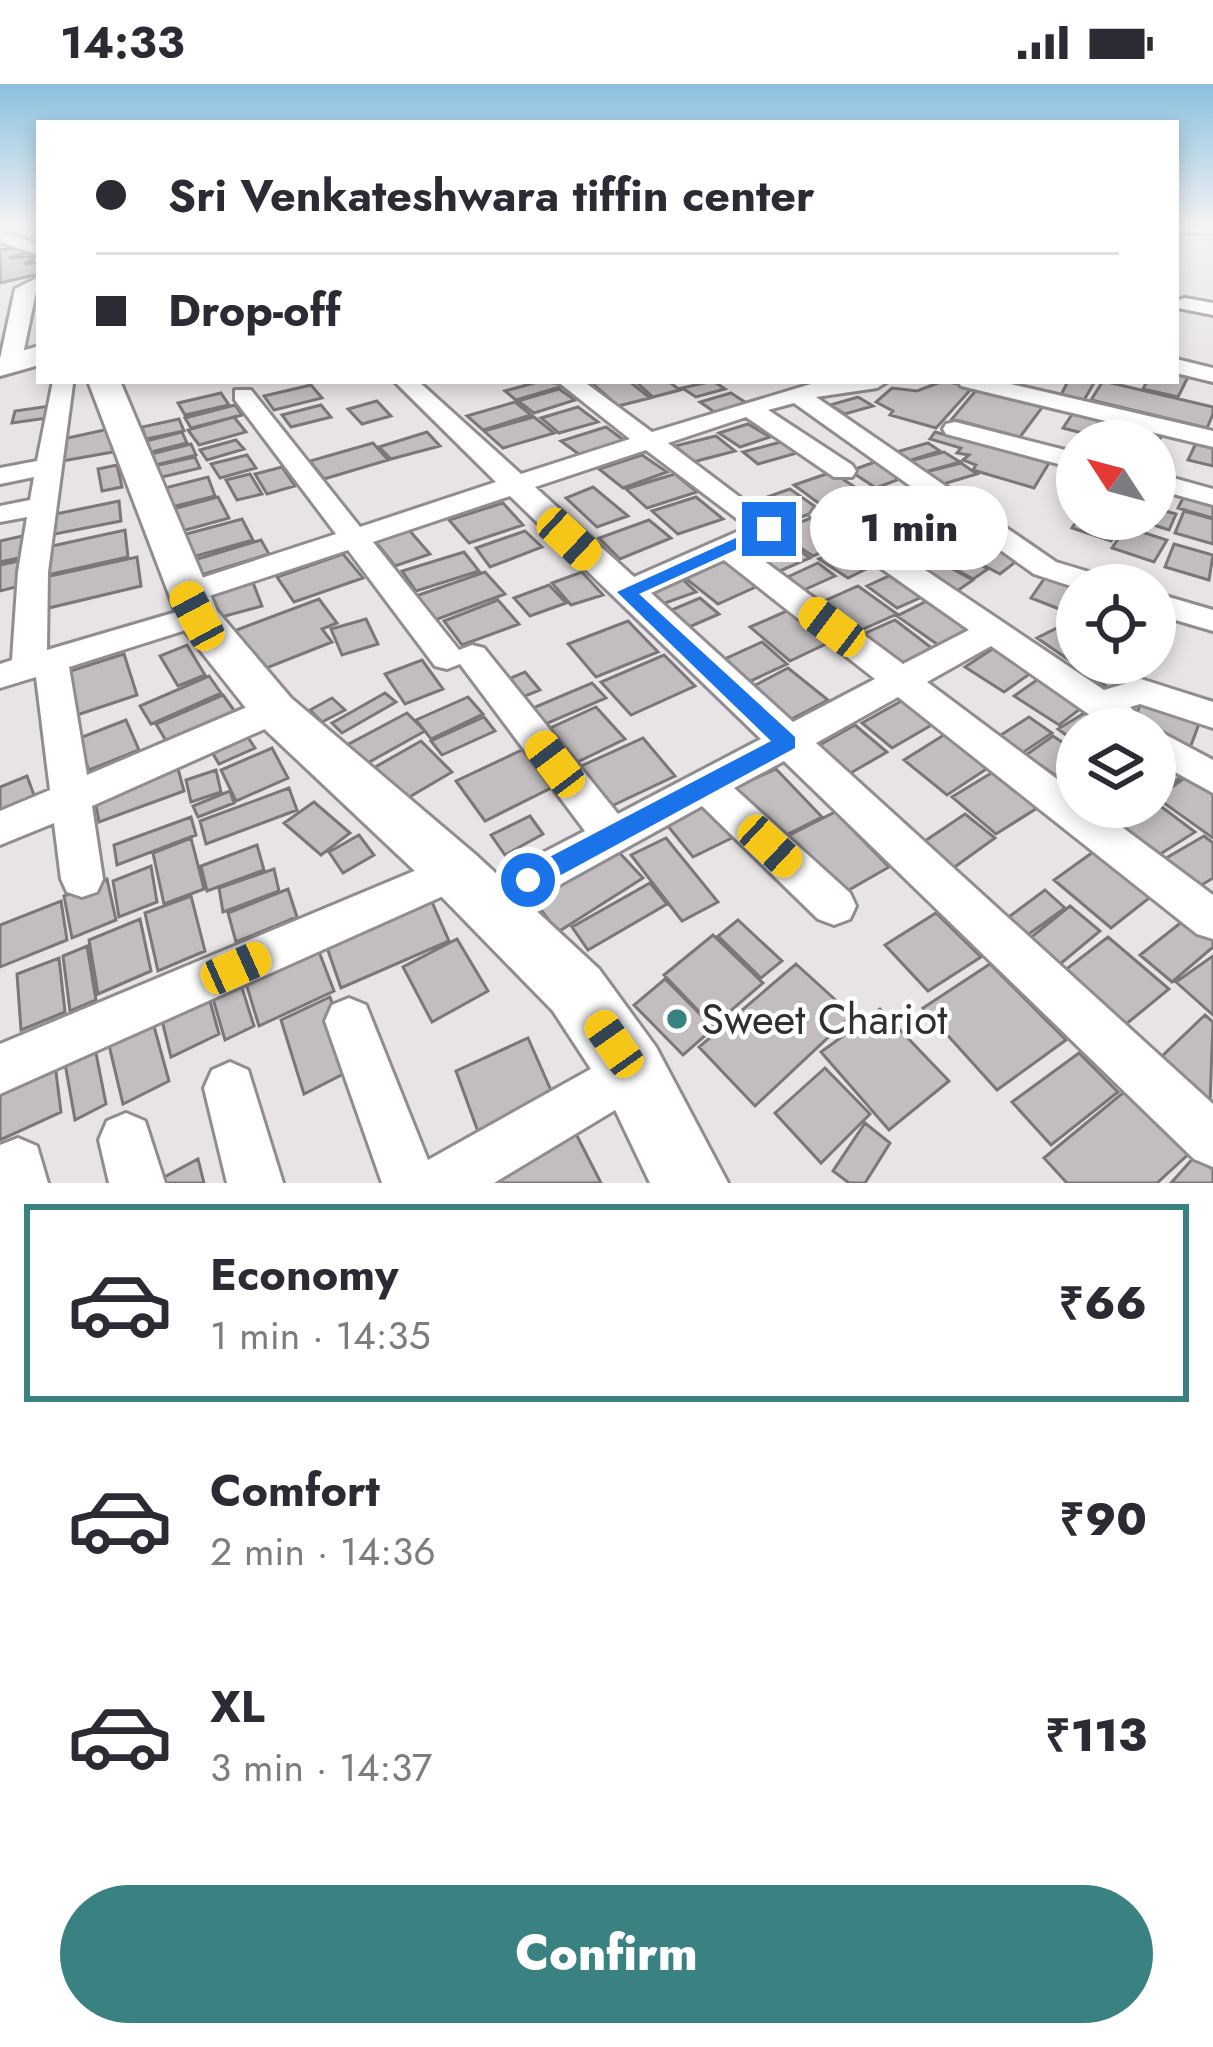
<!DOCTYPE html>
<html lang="en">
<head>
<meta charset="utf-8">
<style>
	:root { --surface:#fff; --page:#f7f7f7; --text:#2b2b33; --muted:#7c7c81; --line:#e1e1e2; --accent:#3a8282 }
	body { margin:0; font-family:Jost,sans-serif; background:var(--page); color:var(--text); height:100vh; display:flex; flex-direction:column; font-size:45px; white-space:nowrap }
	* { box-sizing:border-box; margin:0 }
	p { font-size:39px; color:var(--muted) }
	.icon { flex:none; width:66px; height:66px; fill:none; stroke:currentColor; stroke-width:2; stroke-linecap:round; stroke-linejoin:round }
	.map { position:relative; height:1099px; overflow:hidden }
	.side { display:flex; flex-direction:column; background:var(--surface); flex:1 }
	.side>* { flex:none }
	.hud { position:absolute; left:36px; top:36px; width:1143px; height:264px; border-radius:0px; box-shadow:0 6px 18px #0003; display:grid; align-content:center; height:264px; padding:0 60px; background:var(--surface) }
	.needle { width:78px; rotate:306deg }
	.controls { position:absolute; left:1056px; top:336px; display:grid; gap:24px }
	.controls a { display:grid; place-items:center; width:120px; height:120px; border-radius:50%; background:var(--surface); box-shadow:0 6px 18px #0003; font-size:60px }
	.end { position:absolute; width:54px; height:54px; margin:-27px; border:15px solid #1a73e8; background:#fff; box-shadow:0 0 0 6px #fff }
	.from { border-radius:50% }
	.bubble { position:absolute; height:84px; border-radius:42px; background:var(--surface); box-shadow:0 6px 18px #0003; font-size:39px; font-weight:800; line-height:84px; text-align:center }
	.car { position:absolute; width:36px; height:72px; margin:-36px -18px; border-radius:15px; box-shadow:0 0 9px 3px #0007; background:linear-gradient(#f5c518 24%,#345 0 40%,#f5c518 0 76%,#345 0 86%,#f5c518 0) }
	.hud b { display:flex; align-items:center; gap:42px; height:114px; font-size:45px }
	.hud b+b { border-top:3px solid var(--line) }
	.hud i { width:30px; height:30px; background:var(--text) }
	ul { padding:21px 0 0; list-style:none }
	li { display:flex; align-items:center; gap:36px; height:198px; margin:0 24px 18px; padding:0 36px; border:6px solid transparent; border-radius:0px }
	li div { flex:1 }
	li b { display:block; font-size:45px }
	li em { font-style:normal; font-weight:800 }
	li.active { border-color:var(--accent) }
	li>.icon { width:108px; height:108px; stroke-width:1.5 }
	.button { display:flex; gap:24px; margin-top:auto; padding:24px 60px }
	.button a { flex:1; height:138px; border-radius:72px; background:var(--accent); color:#fff; font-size:48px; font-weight:800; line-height:138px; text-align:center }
	.status { display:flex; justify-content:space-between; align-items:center; height:84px; padding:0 60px; background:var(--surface); direction:ltr }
	.status svg { height:33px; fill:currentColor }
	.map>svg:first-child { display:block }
	.building { fill:#c2bec0; stroke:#7b7779; stroke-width:3 }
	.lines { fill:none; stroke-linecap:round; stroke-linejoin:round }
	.street-casing { stroke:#918c8f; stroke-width:6 }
	.secondary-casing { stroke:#918c8f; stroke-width:6 }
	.street { fill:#fff; fill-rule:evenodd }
	.secondary { fill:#fff; fill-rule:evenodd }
	.route { fill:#1a73e8 }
	.poi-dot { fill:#3a8282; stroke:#fff; stroke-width:4.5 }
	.labels { text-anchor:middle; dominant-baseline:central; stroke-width:9; stroke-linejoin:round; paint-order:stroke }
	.near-poi-label { font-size:42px; fill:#302e2f; stroke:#fff; text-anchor:start }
</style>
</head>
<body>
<div class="status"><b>14:33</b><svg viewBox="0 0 49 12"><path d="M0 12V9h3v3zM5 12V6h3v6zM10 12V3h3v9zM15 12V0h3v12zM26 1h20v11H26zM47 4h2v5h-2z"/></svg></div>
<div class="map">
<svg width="1213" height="1099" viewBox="0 0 1213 1099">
	<rect width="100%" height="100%" fill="#e8e4e6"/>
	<!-- building -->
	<path class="building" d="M18 163 28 168 9 174 39 172 24 180 39 178V190L0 199V166Z
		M1176 290 1188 293 1178 313 1143 305 1147 297H1176Z
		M541 297 567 301 516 316 505 307Z
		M629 297 650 314 618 322 592 299Z
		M635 297H668L680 306 653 313Z
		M713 297 725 305 696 313 682 304Z
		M943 297 973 303 936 344 890 331 893 327 876 318 892 304 917 307Z
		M1068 297H1084L1094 299 1084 316 1061 311Z
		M1103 297 1213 323V330L1207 344 1091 316Z
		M311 301 322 314 274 326 264 312Z
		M978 304 1044 321 1020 353 952 335Z
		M559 305 575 316 534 329 518 317Z
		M221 309 229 321 185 331 178 319Z
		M731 309 748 320 716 329 700 318Z
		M858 313 873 322 845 330 830 321Z
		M377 317 391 332 362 340 348 325Z
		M515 318 531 331 483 346 467 332Z
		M57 321 55 333 12 339 15 327Z
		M235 321 242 331 191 344 185 334Z
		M321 321 331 333 291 343 282 331Z
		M578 323 598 338 559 349 541 334Z
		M1073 329 1100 336 1090 351 1063 344Z
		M234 333 246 348 199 361 188 346Z
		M534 333 554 349 503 364 484 347Z
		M179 335 184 347 146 355 142 343Z
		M1124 339 1163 350 1155 362V357L1113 355Z
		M748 340 770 353 740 363 719 349Z
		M606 343 625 357 580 371 561 357Z
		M113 344V368L51 379 63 355Z
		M182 348 187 359 151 368 146 357Z
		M427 348 440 362 391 375 379 363Z
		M935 348 1049 379 1034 404 973 386 976 381 963 376 969 371 957 369 961 364 930 355Z
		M716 352 735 367 693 378 675 362Z
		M236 356 244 365 207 376 200 366Z
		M781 358 797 369 758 380 743 368Z
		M373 359 388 376 324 395 310 377Z
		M928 359 940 367 908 377 896 368Z
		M1196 359 1213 364V382L1188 376Z
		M191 360 196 371 152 382 147 371Z
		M944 368 960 378 925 388 910 377Z
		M247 371 256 384 220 394 211 380Z
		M642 371 667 388 623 404 599 385Z
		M195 373 200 384 158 394 154 382Z
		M883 375 910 391 876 404 850 387Z
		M961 379 977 390 943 400 926 388Z
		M117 381 122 403 102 407 98 385Z
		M282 383 295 402 267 410 255 390Z
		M832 388 864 409 824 423 794 401Z
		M250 390 262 410 237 416 226 396Z
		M675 390 697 408 647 424 626 405Z
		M208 393 215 412 168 424 161 405Z
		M593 403 628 432 597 443 566 414Z
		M790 405 820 426 782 440 753 418Z
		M1184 412 1213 420V434L1178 424Z
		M218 413 229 434 182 447 173 425Z
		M696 413 723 435 678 450 652 427Z
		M119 417 121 437 45 452 46 432Z
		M503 419 523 441 469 459 449 436Z
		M1155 424 1176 430 1169 446 1135 435H1155Z
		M1184 427 1213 435V460L1175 449Z
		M900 430 933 452 914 460 881 438Z
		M813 433 848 456 813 472 777 448Z
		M242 435 253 456 189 474 179 452Z
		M1078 435H1124L1111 457 1072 444Z
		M649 436 671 454 620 475 599 454Z
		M878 437 916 463 897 470 860 444Z
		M1126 443 1167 456 1154 478 1112 464Z
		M125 446 128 473 43 492V464Z
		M409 446 430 470 395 482 375 457Z
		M525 447 542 463 490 483 476 464Z
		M969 447 993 459 973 473 948 460Z
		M31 450 32 471 0 478V457Z
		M776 450 810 474 773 490 740 465Z
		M261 456 269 470 198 492 191 477Z
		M854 459 882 477 848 494 819 475Z
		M1174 460 1213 471 1209 496 1165 483Z
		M947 463 988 485 973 495 932 472Z
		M997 465 1019 475 1000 490 979 479Z
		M464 468 479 487 416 507 402 487Z
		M343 470 363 494 294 518 277 493Z
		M137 473 141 502 36 527V495Z
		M930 473 973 496 957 507 913 483Z
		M23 476V501L0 507V481Z
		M724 476 758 502 718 520 684 493Z
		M818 479 835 492 797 509 781 496Z
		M485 488 505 510 435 536 416 512Z
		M582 488 603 511 571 521 552 499Z
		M678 491 696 508 654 523 637 506Z
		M891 491 922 513 897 524 867 502Z
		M1046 492 1077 504 1067 528 1031 514Z
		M252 496 262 522 218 534 210 507Z
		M549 501 566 519 530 532 514 514Z
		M858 502 897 530 852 550 815 521Z
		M700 514 719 530 680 547 662 530Z
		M933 514 978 544 941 563 897 532Z
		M319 515 337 539 322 545 332 558 259 587 234 547Z
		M498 516 519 540 462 561 444 537Z
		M789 526 830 558 790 577 750 543Z
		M366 535 378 560 342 571 331 545Z
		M895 536 933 565 896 583 859 552Z
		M628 537 658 568 596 593 568 560Z
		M1067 539 1077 545V576L1072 578 1037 554Z
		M762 558 787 580 740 602 716 579Z
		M1000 560 1038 584 1004 608 965 583Z
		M187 561 205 591 178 602 160 572Z
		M124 570 137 611 71 633 61 590Z
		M664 571 695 602 631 631 601 598Z
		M422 576 443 605 405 620 385 590Z
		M1081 579H1116L1144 597 1119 611 1076 582Z
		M788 584 828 616 786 638 748 605Z
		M525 588 540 606 523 613 508 595Z
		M1047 589 1092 616 1059 641 1014 612Z
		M209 592 221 609 151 640 140 622Z
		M592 599 606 614 541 642 528 626Z
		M385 609 396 618 342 649 332 639Z
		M223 611 236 629 168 660 156 640Z
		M468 613 483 630 431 655 416 636Z
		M332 614 345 626 322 638 310 626Z
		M905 615 935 639 892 664 862 639Z
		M1143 615 1200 637 1190 664 1155 650V645L1131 641Z
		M1096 622 1119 645H1077V659L1058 645Z
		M596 623 625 655 563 685 535 651Z
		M407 629 425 647 364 681 347 661Z
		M484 633 495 647 442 671 431 657Z
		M1029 633 1052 649 1016 673 993 656Z
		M126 636 139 666 89 686 77 655Z
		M855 641 887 668 842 694 811 666Z
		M241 643 255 664 219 680 206 658Z
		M947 649 991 682 947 711 904 676Z
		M1053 652 1077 668V706L1026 671Z
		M643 654 675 692 599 728 568 688Z
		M421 657 452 688 399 719 370 686Z
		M272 664 288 694 236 717 221 686Z
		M524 665 555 702 485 737 456 697Z
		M1155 673 1188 689 1155 710Z
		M177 681 184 707 99 738 94 710Z
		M776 685 822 733 776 756 732 705Z
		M998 685 1042 721 996 750 952 713Z
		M216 686 221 708 191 718 186 696Z
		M1194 687 1213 699V754L1157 714Z
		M27 692 35 714 0 728V703Z
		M289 704 297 726 206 760 200 737Z
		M230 707 234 719 198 733 193 722Z
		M715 711 746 747 693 773 663 736Z
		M314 718 350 749 321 771 284 739Z
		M1155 718 1195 748 1151 776 1108 740 1137 723H1155Z
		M835 728 889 783 833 815 780 756Z
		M965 730 995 754 949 787 919 761Z
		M530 732 543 750 505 771 491 751Z
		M191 733 196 751 117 781 114 761Z
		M359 751 374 771 343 789 329 768Z
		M1204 752 1213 759V794L1190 808 1156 780Z
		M191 754 204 805 164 820 153 769Z
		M666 754 718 818 682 837 631 771Z
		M257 761 264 786 207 807 201 782Z
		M614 763 643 794 558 848 531 813Z
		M1096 766 1153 811 1111 844 1054 796Z
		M151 782 157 818 119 833 113 797Z
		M274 785 279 807 223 828 219 804Z
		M107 795 116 836 72 854 64 812Z
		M650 799 667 820 588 866 572 843Z
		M288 805 297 833 236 858 228 829Z
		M1045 806 1065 824 1026 852 1006 835Z
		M428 809 449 857 341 904 323 852Z
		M191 812 205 867 158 887 145 829Z
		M61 817 67 856 0 883V841Z
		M1070 822 1100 847 1054 885 1024 859Z
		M936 829 981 873 928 907 885 861Z
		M1188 833 1213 852V863L1172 898 1140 871Z
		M140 835 151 887 98 910 89 856Z
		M738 836 782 877 761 894 718 852Z
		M713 851 763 899 713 942 664 891Z
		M313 852 334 907 259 942 241 883Z
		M1108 853 1169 905 1120 945 1060 890Z
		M457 855 488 907 432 938 403 883Z
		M87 862 96 916 70 927 63 872Z
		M1213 872V931L1176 898Z
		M59 874 65 928 21 946 17 890Z
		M796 880 852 931 755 1022 699 963Z
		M990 880 1066 956 997 1006 923 924Z
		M237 888 254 942 225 956 209 901Z
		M665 895 714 944 683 971 634 921Z
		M205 899 219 950 171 973 158 920Z
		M330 913 355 984 304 1010 281 936Z
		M880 925 949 997 889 1046 821 968Z
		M1205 931 1213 938 1210 1019 1159 975Z
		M152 935 169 997 123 1020 108 957Z
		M93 954 106 1020 75 1036 63 968Z
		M528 954 557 1020 481 1056 456 987Z
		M1079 969 1118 1008 1051 1061 1012 1018Z
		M54 972 61 1028 0 1056V995Z
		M825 984 870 1030 821 1079 775 1029Z
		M1130 1003 1193 1066 1157 1099H1067L1044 1074Z
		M865 1039 890 1059 865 1099H849L833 1087Z
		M573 1044 601 1099H478L477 1097Z
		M1196 1071 1213 1086V1099H1171Z
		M198 1075 204 1099H153Z"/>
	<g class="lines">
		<!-- street casing -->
		<g class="street-casing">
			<path id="street" d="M1176 142H1213V149H1176Z
				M0 147 39 160V171L0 158Z
				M39 193 21 280 10 287 2 285 0 275 15 205Z
				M1185 214 1213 219V231L1178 224V216Z
				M1176 275 1213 284V298L1176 289Z
				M53 297 73 300 48 488 47 566 197 522 213 532 208 539 69 583 87 691 261 617 274 613 287 617 292 626 287 635 92 722 103 795 97 808 82 813 67 808 61 795 54 739 0 761V727L50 706 36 593 0 604V580L12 576 18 488 27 433 0 438V422L30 416 34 393 0 400V384L37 377Z
				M394 297H418L521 390 630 355 557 297H583L652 348 821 297H888L877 304 816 313 1056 478 1109 494 1114 501 1077 504 1034 490 794 319 768 326 852 381 856 387 852 393H834L746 333 668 359 782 445 748 465 903 580 969 546 814 437 810 431 814 425H834L1104 606 1141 595 1213 618V644L1140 620 1130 623 1154 645H1110L991 562 927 598 1077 710V723H1095L1213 811V855L1197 850 898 613 816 659 1213 1020V1083L1194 1075 784 677 734 704 850 809 856 822 850 835 834 841 818 835 702 722 503 832 487 838 471 832 465 819 471 806 585 747 460 580 447 585 435 582 348 466 185 520 169 510 174 503 336 450 235 316V306H251L360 443 496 398ZM646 366 748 443 634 493 535 403ZM510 412 761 655 618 730 484 564 472 561 459 566 373 458ZM724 476 875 595 793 638 651 509Z
				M958 297H998L1213 347V363L961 302Z
				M955 338 1077 369V385L946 350 943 345 946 340Z
				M1155 389 1213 405V421L1155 405Z
				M1155 509 1213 526V547L1155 530Z
				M1155 645 1213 676V709L1155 677Z
				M455 770 470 776 476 788 470 800 0 1010V960Z
				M349 914 366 921 428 1076 632 962 650 969 657 987 650 1005 494 1099H382L325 937 332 921Z
				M230 978 248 986 283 1099H227L204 1004 212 986Z
				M126 1029 145 1037 165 1099H109L99 1056 107 1037Z
				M18 1054 37 1062 48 1099H0V1061Z"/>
		</g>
		<!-- secondary casing -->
		<g class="secondary-casing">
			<path id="secondary" d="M39 262V281L0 292V273Z
				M88 297H120L217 527 291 614 476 771 599 885 656 963 728 1099H650L608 1011 553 927 434 805 257 638 181 542Z"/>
		</g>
		<!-- street -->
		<use href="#street" class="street"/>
		<!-- secondary -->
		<use href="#secondary" class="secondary"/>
	</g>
	<!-- sky -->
	<linearGradient id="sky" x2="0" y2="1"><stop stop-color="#8ac0df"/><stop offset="0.48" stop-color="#f5f3f4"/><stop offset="1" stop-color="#f5f3f4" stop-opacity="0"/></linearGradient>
	<rect width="1213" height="296" fill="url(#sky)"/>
	<!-- route -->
	<path class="route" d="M769 439 777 445 775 448 639 510 795 653V664L537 804H519L516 796 519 789 771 657 617 508Z"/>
	<!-- markers -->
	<circle class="poi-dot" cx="677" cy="935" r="12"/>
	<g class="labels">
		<!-- near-poi labels -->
		<g class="near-poi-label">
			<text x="701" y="935">Sweet Chariot</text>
		</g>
	</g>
</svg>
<div class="controls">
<a><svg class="needle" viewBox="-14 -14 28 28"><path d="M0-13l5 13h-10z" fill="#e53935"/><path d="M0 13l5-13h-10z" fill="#7c7c81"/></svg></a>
<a><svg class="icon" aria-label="locate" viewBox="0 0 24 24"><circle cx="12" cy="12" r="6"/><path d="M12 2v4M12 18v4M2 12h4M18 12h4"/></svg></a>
<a><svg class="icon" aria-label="layers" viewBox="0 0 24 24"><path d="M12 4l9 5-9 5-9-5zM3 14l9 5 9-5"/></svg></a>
</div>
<i class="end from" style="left:528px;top:796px"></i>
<i class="end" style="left:769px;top:445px"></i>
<div class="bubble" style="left:810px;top:402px;width:198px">1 min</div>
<i class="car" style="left:569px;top:455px;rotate:133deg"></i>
<i class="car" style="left:197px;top:532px;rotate:332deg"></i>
<i class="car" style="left:832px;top:543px;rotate:307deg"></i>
<i class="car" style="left:555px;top:680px;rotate:323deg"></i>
<i class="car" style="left:770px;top:762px;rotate:133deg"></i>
<i class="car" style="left:236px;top:884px;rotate:66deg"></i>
<i class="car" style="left:614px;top:960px;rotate:325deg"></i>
<div class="hud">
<b><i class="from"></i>Sri Venkateshwara tiffin center</b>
<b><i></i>Drop-off</b>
</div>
</div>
<section class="side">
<ul>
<li class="active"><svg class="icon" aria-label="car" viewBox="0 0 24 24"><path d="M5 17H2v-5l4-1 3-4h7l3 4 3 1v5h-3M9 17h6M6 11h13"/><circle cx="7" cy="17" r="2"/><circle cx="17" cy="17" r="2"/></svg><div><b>Economy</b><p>1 min · 14:35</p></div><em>₹66</em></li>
<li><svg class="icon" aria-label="car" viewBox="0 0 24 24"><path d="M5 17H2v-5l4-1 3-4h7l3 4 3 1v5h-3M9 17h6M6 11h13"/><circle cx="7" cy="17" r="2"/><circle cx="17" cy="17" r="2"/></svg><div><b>Comfort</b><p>2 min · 14:36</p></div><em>₹90</em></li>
<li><svg class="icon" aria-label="car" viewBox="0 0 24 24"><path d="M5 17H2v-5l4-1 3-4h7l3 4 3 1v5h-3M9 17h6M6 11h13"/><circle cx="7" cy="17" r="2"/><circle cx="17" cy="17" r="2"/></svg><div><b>XL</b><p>3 min · 14:37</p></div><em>₹113</em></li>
</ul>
<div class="button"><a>Confirm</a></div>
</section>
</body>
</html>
